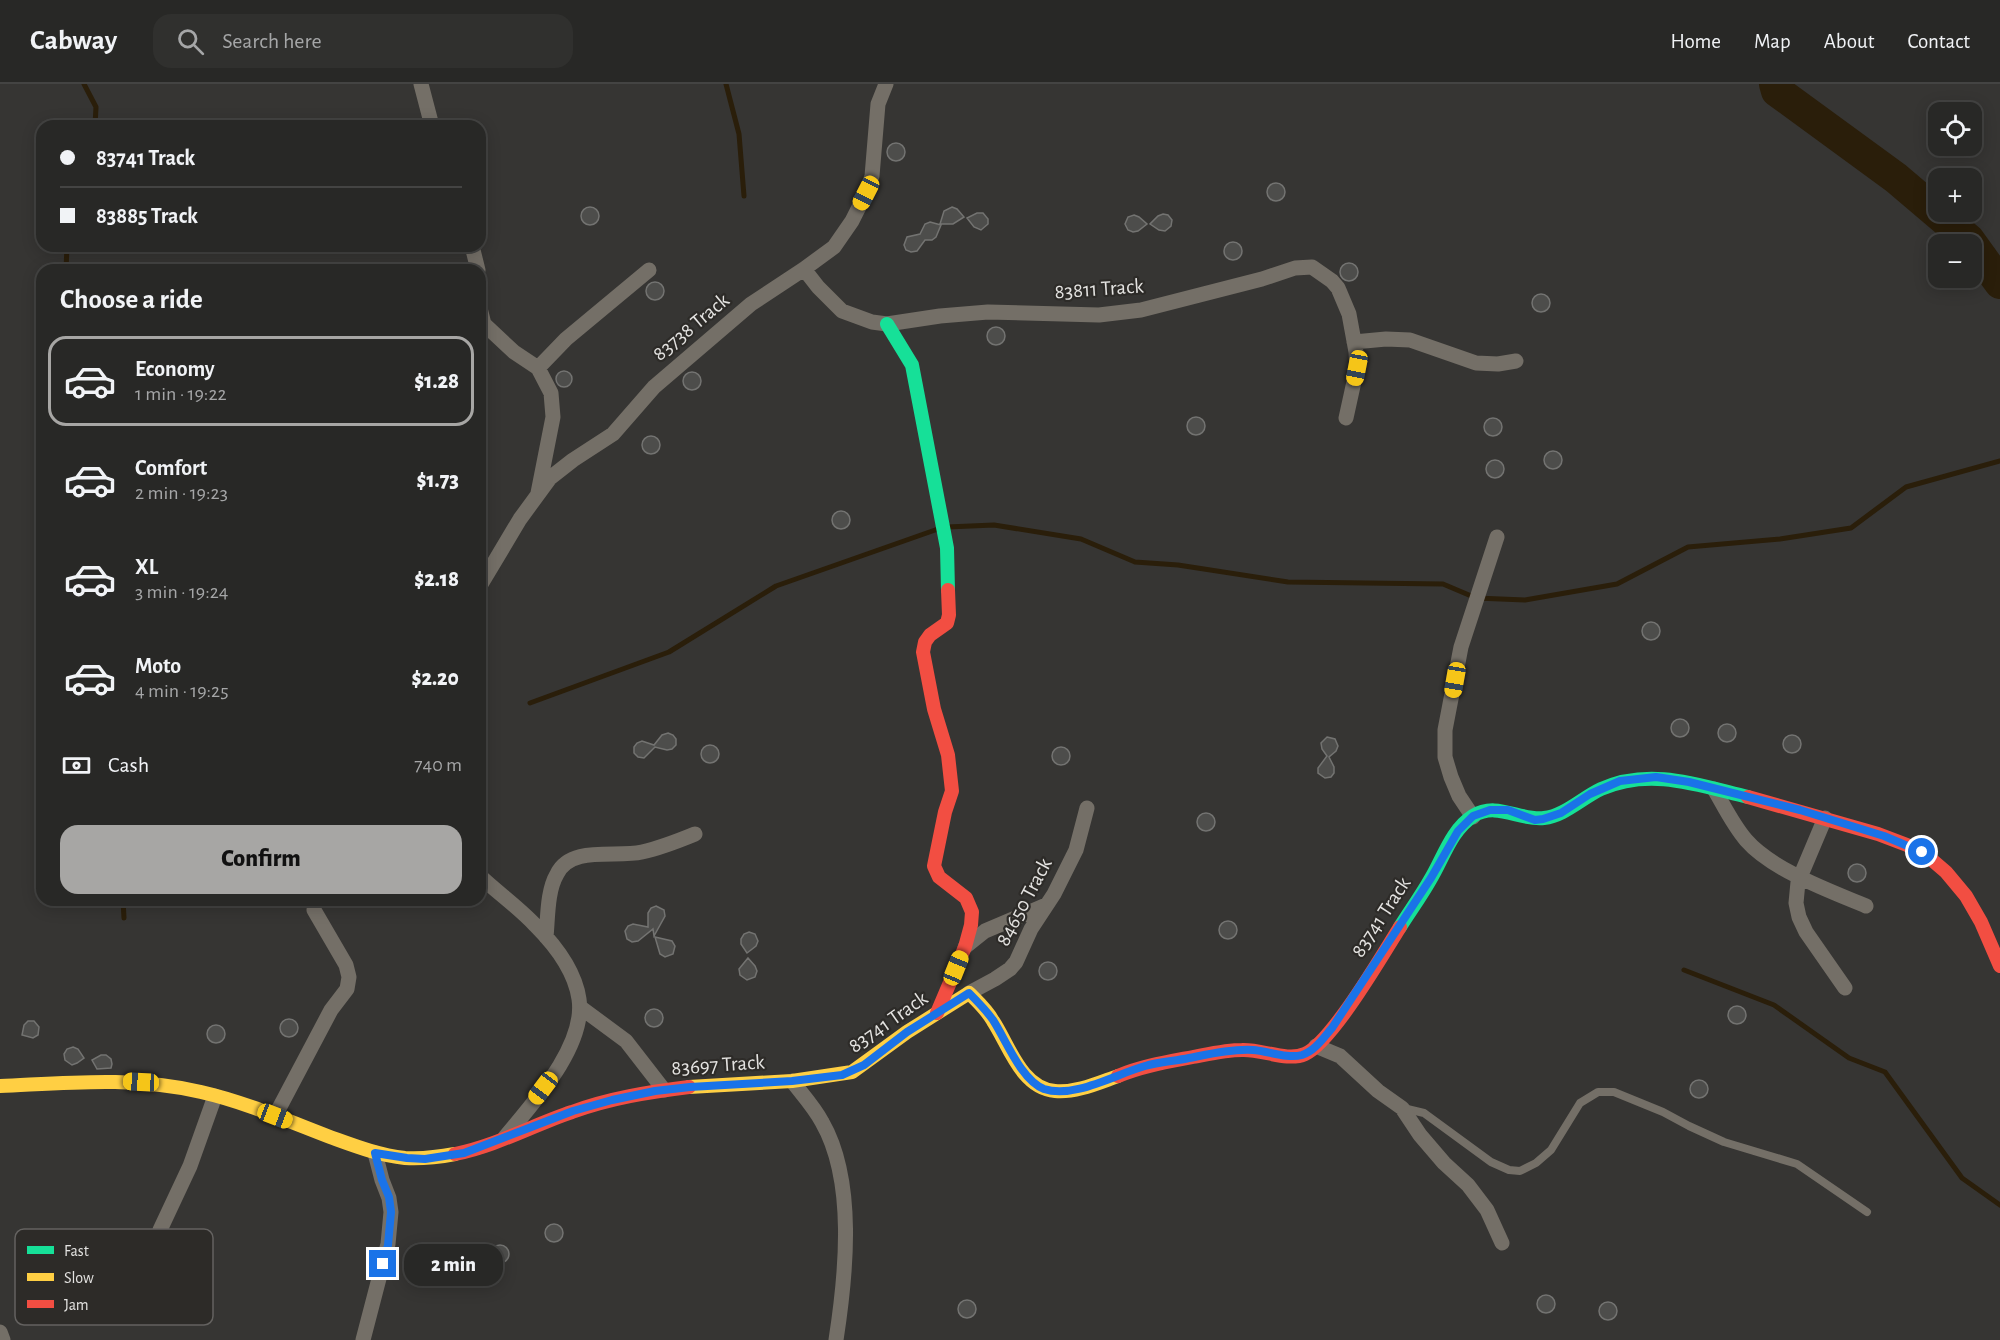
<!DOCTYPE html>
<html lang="en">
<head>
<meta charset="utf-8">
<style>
	:root { --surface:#282826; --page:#30302e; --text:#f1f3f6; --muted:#a5a6a7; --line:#444443; --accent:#a7a6a4 }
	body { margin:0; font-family:"Alegreya Sans",sans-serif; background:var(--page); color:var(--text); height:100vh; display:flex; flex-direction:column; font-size:22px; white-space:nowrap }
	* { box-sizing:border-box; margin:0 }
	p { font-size:20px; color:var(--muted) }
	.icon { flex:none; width:33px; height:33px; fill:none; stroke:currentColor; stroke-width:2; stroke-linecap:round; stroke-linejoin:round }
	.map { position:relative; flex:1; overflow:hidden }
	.drawer { position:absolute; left:36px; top:180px; width:450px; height:642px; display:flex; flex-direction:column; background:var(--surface); border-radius:18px; box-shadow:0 3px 15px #0003,0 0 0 2px var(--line) }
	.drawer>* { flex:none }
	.hud { position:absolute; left:36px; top:36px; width:450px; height:132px; border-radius:18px; box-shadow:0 3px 15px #0003,0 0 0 2px var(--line); display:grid; align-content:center; height:132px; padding:0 24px; background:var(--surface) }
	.controls { position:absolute; left:1928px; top:18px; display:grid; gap:12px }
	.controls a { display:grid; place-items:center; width:54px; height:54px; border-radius:12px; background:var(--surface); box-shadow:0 3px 15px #0003,0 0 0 2px var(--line); font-size:30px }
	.end { position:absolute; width:27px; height:27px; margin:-14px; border:8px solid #1a73e8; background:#fff; box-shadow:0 0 0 3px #fff }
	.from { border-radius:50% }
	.bubble { position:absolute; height:42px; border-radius:18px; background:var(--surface); box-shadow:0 3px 15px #0003,0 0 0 2px var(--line); font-size:20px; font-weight:800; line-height:42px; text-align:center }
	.car { position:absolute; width:18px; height:36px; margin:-18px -9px; border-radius:8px; box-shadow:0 0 4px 2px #0007; background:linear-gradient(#f5c518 24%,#345 0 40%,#f5c518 0 76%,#345 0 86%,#f5c518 0) }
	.hud b { display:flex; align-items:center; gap:21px; height:57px; font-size:22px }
	.hud b+b { border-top:2px solid var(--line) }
	.hud i { width:15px; height:15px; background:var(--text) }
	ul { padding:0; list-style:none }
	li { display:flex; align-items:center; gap:18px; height:90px; margin:0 12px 9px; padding:0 12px; border:3px solid transparent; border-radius:18px }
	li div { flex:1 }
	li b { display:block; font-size:22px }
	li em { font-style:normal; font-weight:800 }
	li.on { border-color:var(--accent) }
	li>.icon { width:54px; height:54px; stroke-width:1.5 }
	h2 { padding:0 24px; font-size:27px; line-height:72px }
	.pay { display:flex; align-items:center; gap:15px; height:66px; padding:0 24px; font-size:22px }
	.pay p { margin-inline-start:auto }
	.button { display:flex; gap:12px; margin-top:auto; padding:12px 24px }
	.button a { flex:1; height:69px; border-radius:18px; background:var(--accent); color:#111; font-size:24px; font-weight:800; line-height:69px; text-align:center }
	header { display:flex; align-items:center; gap:36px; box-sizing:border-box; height:84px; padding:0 30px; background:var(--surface); border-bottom:2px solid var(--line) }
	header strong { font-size:28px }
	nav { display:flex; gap:33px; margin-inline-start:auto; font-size:21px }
	.search { width:420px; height:54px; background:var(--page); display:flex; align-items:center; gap:15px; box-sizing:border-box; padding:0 21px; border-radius:18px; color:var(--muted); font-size:22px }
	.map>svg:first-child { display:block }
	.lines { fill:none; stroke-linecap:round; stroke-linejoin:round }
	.stream { stroke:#2a1e0a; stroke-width:5 }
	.river { stroke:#2a1e0a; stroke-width:32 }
	.building { fill:#4d4d4b; stroke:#737371; stroke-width:1.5 }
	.lane { stroke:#746f67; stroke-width:8 }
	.street { stroke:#746f67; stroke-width:15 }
	.fast { stroke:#16e098; stroke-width:14 }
	.slow { stroke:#ffcf43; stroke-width:14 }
	.jam { stroke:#f24e42; stroke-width:14 }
	.route { stroke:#1a73e8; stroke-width:8 }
	.labels { text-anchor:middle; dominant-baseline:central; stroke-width:4.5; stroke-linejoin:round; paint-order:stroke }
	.street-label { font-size:21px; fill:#e4e3e1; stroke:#2d2b28 }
	.key { fill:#2d2b28; stroke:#646260; stroke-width:1.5 }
	.key-label { font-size:16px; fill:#e4e3e1 }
</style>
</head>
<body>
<header>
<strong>Cabway</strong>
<div class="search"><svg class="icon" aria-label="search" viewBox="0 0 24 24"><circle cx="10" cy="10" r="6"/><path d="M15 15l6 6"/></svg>Search here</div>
<nav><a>Home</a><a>Map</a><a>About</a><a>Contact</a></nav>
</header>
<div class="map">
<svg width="2000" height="1256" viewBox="0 0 2000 1256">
	<rect width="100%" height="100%" fill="#363533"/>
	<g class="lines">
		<!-- stream -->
		<path class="stream" d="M84 0 96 23 95 42
			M726 0 739 50 744 112
			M66 186 67 162
			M947 443 994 441 1081 455 1135 478 1178 481 1288 498 1443 500 1476 514 1525 516 1617 500 1688 463 1780 455 1851 444 1906 403 2000 377
			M530 619 669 568 776 502 938 445
			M123 816 124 834
			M1684 886 1774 921 1849 974 1885 988 1962 1094 2000 1121"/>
		<!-- river -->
		<path class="river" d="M1775 0 1777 7 1896 94 1969 156 2000 199"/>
	</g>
	<!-- building -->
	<path class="building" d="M887 68a9 9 0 1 1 18 0a9 9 0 1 1-18 0Z
		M1267 108a9 9 0 1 1 18 0a9 9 0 1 1-18 0Z
		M952 123 957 125 964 133 953 140H940L944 127Z
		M581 132a9 9 0 1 1 18 0a9 9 0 1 1-18 0Z
		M977 129H983L988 135V140L981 146 974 143 967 134Z
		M1163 130 1168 131 1172 136 1171 142 1165 147 1159 146 1150 140 1158 132Z
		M1134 131 1139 133 1147 140 1138 147 1133 148 1128 146 1125 140 1128 133Z
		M930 138 941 141 936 153 932 156H925L917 167 911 168 906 166 904 161 907 153 920 150 925 140Z
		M1224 167a9 9 0 1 1 18 0a9 9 0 1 1-18 0Z
		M1340 188a9 9 0 1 1 18 0a9 9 0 1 1-18 0Z
		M646 207a9 9 0 1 1 18 0a9 9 0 1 1-18 0Z
		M1532 219a9 9 0 1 1 18 0a9 9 0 1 1-18 0Z
		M987 252a9 9 0 1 1 18 0a9 9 0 1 1-18 0Z
		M556 295a8 8 0 1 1 16 0a8 8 0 1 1-16 0Z
		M683 297a9 9 0 1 1 18 0a9 9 0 1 1-18 0Z
		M1187 342a9 9 0 1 1 18 0a9 9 0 1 1-18 0Z
		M1484 343a9 9 0 1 1 18 0a9 9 0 1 1-18 0Z
		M642 361a9 9 0 1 1 18 0a9 9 0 1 1-18 0Z
		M1544 376a9 9 0 1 1 18 0a9 9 0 1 1-18 0Z
		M1486 385a9 9 0 1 1 18 0a9 9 0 1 1-18 0Z
		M832 436a9 9 0 1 1 18 0a9 9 0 1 1-18 0Z
		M1642 547a9 9 0 1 1 18 0a9 9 0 1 1-18 0Z
		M1671 644a9 9 0 1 1 18 0a9 9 0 1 1-18 0Z
		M1718 649a9 9 0 1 1 18 0a9 9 0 1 1-18 0Z
		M668 649 673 651 676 655V661L672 665 667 666 655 663 644 674 638 673 634 669V663L637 659 642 657 654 661 662 651Z
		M1783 660a9 9 0 1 1 18 0a9 9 0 1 1-18 0Z
		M1327 653 1335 655 1338 662 1336 667 1329 673 1334 683V689L1331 693 1325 694 1318 689V684L1327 672 1322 665 1321 659Z
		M701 670a9 9 0 1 1 18 0a9 9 0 1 1-18 0Z
		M1052 672a9 9 0 1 1 18 0a9 9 0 1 1-18 0Z
		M1197 738a9 9 0 1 1 18 0a9 9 0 1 1-18 0Z
		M1848 789a9 9 0 1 1 18 0a9 9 0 1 1-18 0Z
		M656 822 664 826 665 832 654 852 653 845 638 857 632 858 627 855 625 847 628 842 633 840 648 843V829L651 824Z
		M1219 846a9 9 0 1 1 18 0a9 9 0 1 1-18 0Z
		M749 848 755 850 758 857 756 862 747 869 741 860V855L744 850Z
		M655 853 672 857 675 862 673 870 665 873 660 870Z
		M748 874 755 882 757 887 755 893 747 896 740 891 739 885Z
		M1039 887a9 9 0 1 1 18 0a9 9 0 1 1-18 0Z
		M1728 931a9 9 0 1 1 18 0a9 9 0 1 1-18 0Z
		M645 934a9 9 0 1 1 18 0a9 9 0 1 1-18 0Z
		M280 944a9 9 0 1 1 18 0a9 9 0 1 1-18 0Z
		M28 937H34L39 943 38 951 33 954 22 951 24 941Z
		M207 950a9 9 0 1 1 18 0a9 9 0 1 1-18 0Z
		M73 963 78 965 84 974 77 979 72 981 65 976 64 970 67 965Z
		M101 971H106L111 975 112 980 111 984 97 985 92 976Z
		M1690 1005a9 9 0 1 1 18 0a9 9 0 1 1-18 0Z
		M545 1149a9 9 0 1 1 18 0a9 9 0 1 1-18 0Z
		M491 1170a9 9 0 1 1 18 0a9 9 0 1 1-18 0Z
		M1537 1220a9 9 0 1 1 18 0a9 9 0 1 1-18 0Z
		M958 1225a9 9 0 1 1 18 0a9 9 0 1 1-18 0Z
		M1599 1227a9 9 0 1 1 18 0a9 9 0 1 1-18 0Z"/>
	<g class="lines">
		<!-- lane -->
		<path class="lane" d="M1403 1024 1424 1029 1491 1078 1509 1086 1520 1087 1536 1079 1551 1066 1580 1019 1598 1008H1614L1663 1028 1689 1042 1724 1058 1797 1080 1867 1128"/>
		<!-- street -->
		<path class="street" d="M421 0 432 42
			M472 162 478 186
			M804 185 818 203 842 227 872 238 887 240 940 232 988 228 1099 231 1141 226 1262 195 1295 184 1312 183 1332 197 1338 204 1349 230 1356 268 1357 284 1346 334
			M480 224 484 240 514 268 538 284 551 309 553 333 538 409
			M1354 258 1386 255 1410 256 1476 279 1498 280 1516 277
			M538 284 566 255 649 186
			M480 502 520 435 550 394 573 376 613 350 654 303 751 220 804 185 834 163 852 137 866 109 872 92 878 20 886 0
			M1714 705C1724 722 1733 741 1746 756 1772 786 1830 807 1866 822
			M1473 733 1459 712 1451 693 1445 673V646L1461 563 1497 453
			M1825 734 1798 798 1796 819 1799 833 1806 848 1845 904
			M480 792C498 809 518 823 535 841 554 860 575 887 579 915 586 962 533 1019 505 1053
			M546 853C548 833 547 807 557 790 571 761 616 774 642 768 660 764 678 757 695 750
			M965 863 985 847 1044 822
			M969 909 995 895 1010 885 1016 878 1031 845 1054 810 1076 766 1087 724
			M580 923 626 957 664 1006
			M1316 962 1340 972 1378 1007 1402 1024 1420 1051 1444 1079 1468 1101 1487 1126 1502 1159
			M792 997C802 1010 814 1023 822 1038 856 1097 846 1191 836 1256
			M275 1032 331 926 347 905 349 893 346 881 314 826
			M182 1206C169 1187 154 1169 160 1146L190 1082 215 1012
			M0 1248 3 1256
			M363 1256 388 1160 391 1128 389 1114 382 1096 375 1069"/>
		<!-- fast -->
		<path class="fast" d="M887 240 912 281 947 464 948 506
			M1400 843C1410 827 1421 812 1430 796 1443 775 1451 746 1473 732 1497 717 1519 737 1544 734 1564 732 1582 714 1601 705 1650 683 1698 701 1748 713"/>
		<!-- slow -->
		<path class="slow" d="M0 1002C67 999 134 992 201 1008 245 1018 288 1037 330 1053 355 1062 378 1071 405 1074 421 1075 439 1073 455 1070
			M689 1003 792 997 852 988 907 948 969 909C978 918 987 926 993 937 1009 961 1021 1004 1055 1007 1076 1009 1098 999 1118 992"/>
		<!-- jam -->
		<path class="jam" d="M1748 713 1878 750 1907 761 1925 770 1946 788 1966 812 1981 838 2000 882
			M937 929 965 863 971 841 972 828 966 814 939 793 934 782 945 728 952 707 948 671 934 625 923 568 925 558 930 551 947 539 949 531 948 506
			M1118 992C1142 982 1167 978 1193 973 1209 970 1226 966 1242 966 1262 965 1287 978 1305 970 1332 958 1383 870 1400 843
			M455 1070C496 1062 533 1041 572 1028 610 1014 649 1008 689 1003"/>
	</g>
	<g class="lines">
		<!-- route -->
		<path class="route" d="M383 1180 388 1161 391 1128 389 1113 382 1096 375 1069 407 1074 425 1075 464 1069 573 1027 612 1016 655 1007 690 1003 792 997 842 991 864 981 907 948 969 909C978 918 986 926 993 936 1006 956 1021 996 1044 1005 1074 1015 1116 990 1145 982 1159 978 1175 977 1189 974 1210 970 1232 965 1253 966 1268 967 1287 975 1302 971 1315 967 1324 953 1332 944L1431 794 1458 747 1473 732 1490 726H1508L1535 736 1543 735 1561 729 1590 710 1620 697 1656 693 1689 698 1800 726 1884 752 1922 768"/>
	</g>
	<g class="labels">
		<!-- street labels -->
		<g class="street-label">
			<text transform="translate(1099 205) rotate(-4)">83811 Track</text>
			<text transform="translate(691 243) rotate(-40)">83738 Track</text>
			<text transform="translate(1024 818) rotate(-62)">84650 Track</text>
			<text transform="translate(1381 833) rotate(-57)">83741 Track</text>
			<text transform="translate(888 938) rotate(-35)">83741 Track</text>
			<text transform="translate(718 981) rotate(-4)">83697 Track</text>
		</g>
	</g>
	<!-- legend -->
	<rect x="15" y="1145" width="198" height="96" rx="9" class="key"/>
	<rect x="27" y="1162" width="27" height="8" fill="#16e098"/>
	<rect x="27" y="1189" width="27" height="8" fill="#ffcf43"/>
	<rect x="27" y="1216" width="27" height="8" fill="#f24e42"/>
	<g class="key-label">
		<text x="64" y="1172">Fast</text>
		<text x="64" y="1199">Slow</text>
		<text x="64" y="1226">Jam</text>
	</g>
</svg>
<div class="controls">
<a><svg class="icon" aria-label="locate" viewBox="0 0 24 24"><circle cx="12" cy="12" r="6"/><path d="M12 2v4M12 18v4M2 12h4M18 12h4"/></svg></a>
<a>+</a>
<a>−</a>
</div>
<i class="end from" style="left:1922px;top:768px"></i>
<i class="end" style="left:383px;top:1180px"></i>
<div class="bubble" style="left:404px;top:1160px;width:99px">2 min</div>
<i class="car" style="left:866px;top:109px;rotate:207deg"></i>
<i class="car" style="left:1357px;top:284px;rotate:191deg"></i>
<i class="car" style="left:1455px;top:596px;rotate:190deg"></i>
<i class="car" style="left:956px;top:884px;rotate:22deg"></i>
<i class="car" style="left:141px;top:998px;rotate:273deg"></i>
<i class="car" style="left:543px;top:1004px;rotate:217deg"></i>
<i class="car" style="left:275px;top:1032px;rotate:111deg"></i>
<div class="hud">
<b><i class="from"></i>83741 Track</b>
<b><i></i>83885 Track</b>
</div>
<section class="drawer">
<h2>Choose a ride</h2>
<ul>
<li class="on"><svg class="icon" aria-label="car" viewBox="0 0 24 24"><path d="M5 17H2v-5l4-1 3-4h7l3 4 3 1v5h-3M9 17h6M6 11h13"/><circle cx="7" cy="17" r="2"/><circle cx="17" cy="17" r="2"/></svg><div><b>Economy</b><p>1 min · 19:22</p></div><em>$1.28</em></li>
<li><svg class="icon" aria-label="car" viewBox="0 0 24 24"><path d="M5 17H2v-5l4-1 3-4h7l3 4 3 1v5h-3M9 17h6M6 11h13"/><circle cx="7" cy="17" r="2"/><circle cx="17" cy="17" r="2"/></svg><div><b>Comfort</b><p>2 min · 19:23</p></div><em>$1.73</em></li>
<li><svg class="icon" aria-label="car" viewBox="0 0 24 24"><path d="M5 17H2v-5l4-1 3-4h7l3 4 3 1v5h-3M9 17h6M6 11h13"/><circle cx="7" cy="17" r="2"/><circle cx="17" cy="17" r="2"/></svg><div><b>XL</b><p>3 min · 19:24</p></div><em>$2.18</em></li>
<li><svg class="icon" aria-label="car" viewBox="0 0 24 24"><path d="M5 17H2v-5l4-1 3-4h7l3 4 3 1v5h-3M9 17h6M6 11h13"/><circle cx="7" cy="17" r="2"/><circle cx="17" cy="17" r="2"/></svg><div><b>Moto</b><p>4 min · 19:25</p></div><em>$2.20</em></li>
</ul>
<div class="pay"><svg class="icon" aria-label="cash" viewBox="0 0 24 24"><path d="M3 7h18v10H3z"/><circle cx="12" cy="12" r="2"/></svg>Cash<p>740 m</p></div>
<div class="button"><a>Confirm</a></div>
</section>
</div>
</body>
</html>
